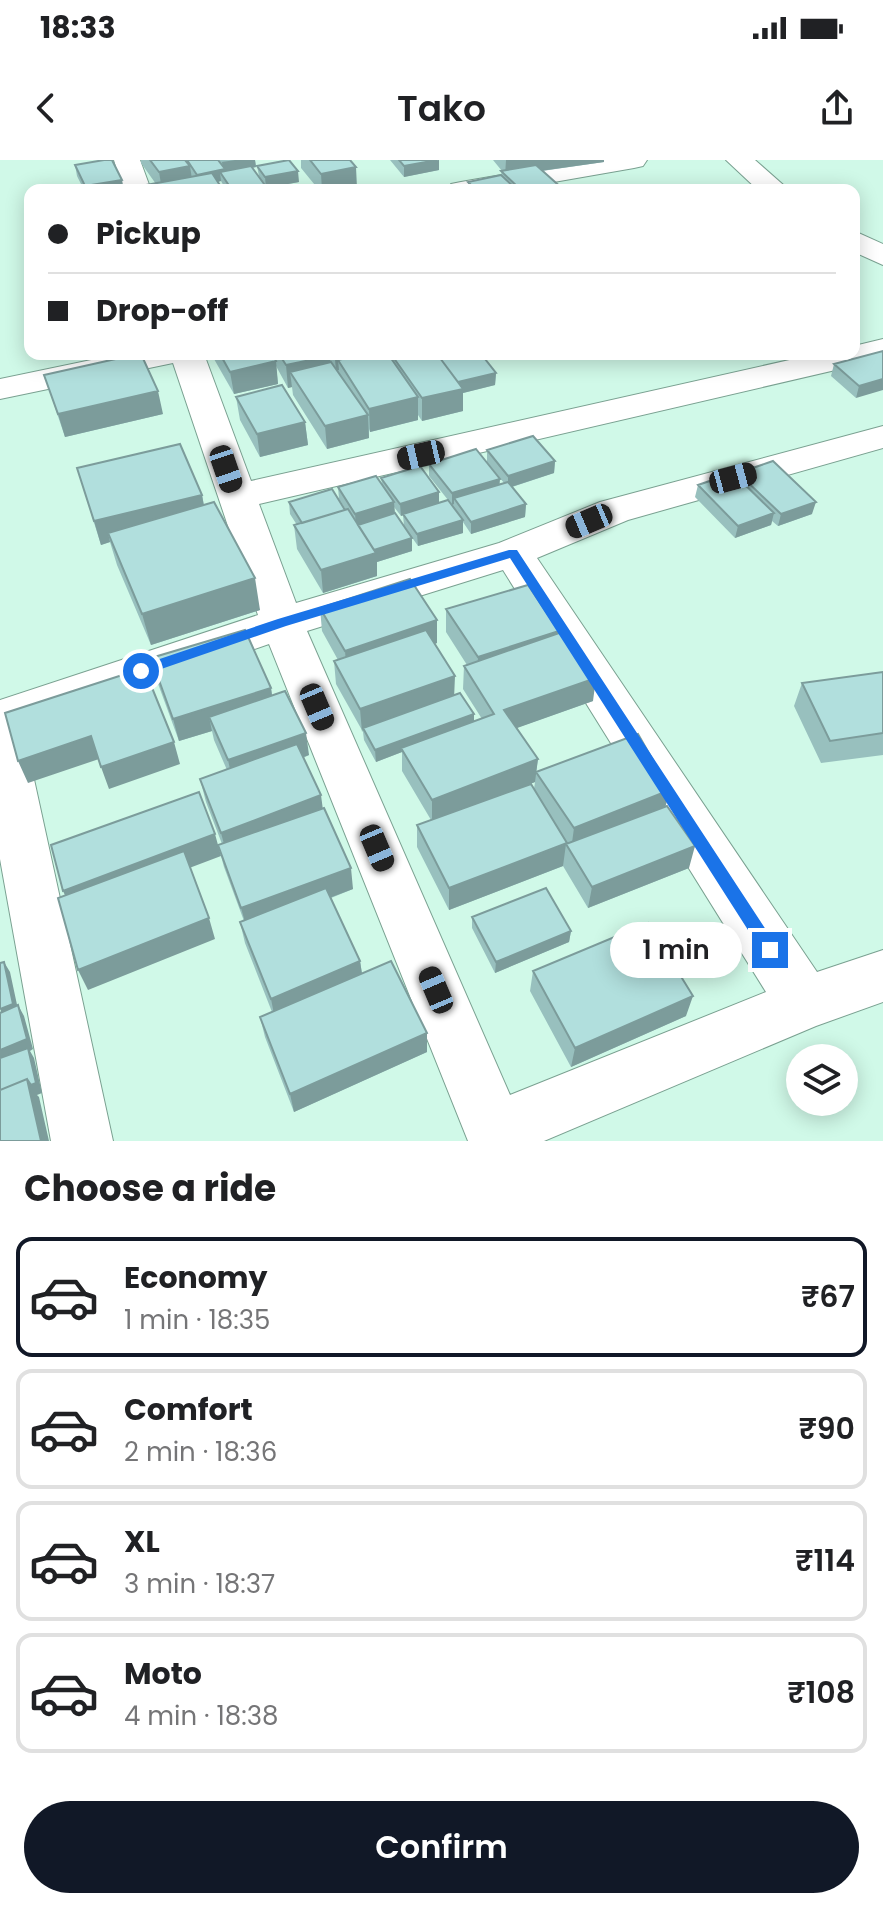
<!DOCTYPE html>
<html lang="en">
<head>
<meta charset="utf-8">
<style>
	:root { --surface:#fff; --page:#f6f6f6; --text:#202124; --muted:#757577; --line:#e0e0e0; --accent:#111827 }
	body { margin:0; font-family:Poppins,sans-serif; background:var(--page); color:var(--text); height:100vh; display:flex; flex-direction:column; font-size:30px; white-space:nowrap }
	* { box-sizing:border-box; margin:0 }
	p { font-size:26px; color:var(--muted) }
	.icon { flex:none; width:44px; height:44px; fill:none; stroke:currentColor; stroke-width:2; stroke-linecap:round; stroke-linejoin:round }
	.map { position:relative; height:981px; overflow:hidden }
	.sheet { display:flex; flex-direction:column; background:var(--surface); flex:1 }
	.sheet>* { flex:none }
	.hud { position:absolute; left:24px; top:24px; width:836px; height:176px; border-radius:16px; box-shadow:0 4px 20px #0003; display:grid; align-content:center; height:176px; padding:0 24px; background:var(--surface) }
	.buttons { position:absolute; left:786px; top:884px; display:grid; gap:16px }
	.buttons a { display:grid; place-items:center; width:72px; height:72px; border-radius:50%; background:var(--surface); box-shadow:0 4px 20px #0003; font-size:40px }
	.end { position:absolute; width:36px; height:36px; margin:-18px; border:10px solid #1a73e8; background:#fff; box-shadow:0 0 0 4px #fff }
	.from { border-radius:50% }
	.bubble { position:absolute; height:56px; border-radius:28px; background:var(--surface); box-shadow:0 4px 20px #0003; font-size:26px; font-weight:600; line-height:56px; text-align:center }
	.car { position:absolute; width:24px; height:48px; margin:-24px -12px; border-radius:10px; box-shadow:0 0 6px 2px #0007; background:linear-gradient(#222 24%,#8ab4d8 0 40%,#222 0 76%,#8ab4d8 0 86%,#222 0) }
	.hud b { display:flex; align-items:center; gap:28px; height:76px; font-size:30px }
	.hud b+b { border-top:2px solid var(--line) }
	.hud i { width:20px; height:20px; background:var(--text) }
	ul { padding:0; list-style:none }
	li { display:flex; align-items:center; gap:24px; height:120px; margin:0 16px 12px; padding:0 8px; border:4px solid var(--line); border-radius:16px }
	li div { flex:1 }
	li b { display:block; font-size:30px }
	li em { font-style:normal; font-weight:600 }
	li.current { border-color:var(--accent) }
	li>.icon { width:72px; height:72px; stroke-width:1.5 }
	h2 { padding:0 24px; font-size:36px; line-height:96px }
	.action { display:flex; gap:16px; margin-top:auto; padding:16px 24px }
	.action a { flex:1; height:92px; border-radius:48px; background:var(--accent); color:#fff; font-size:32px; font-weight:600; line-height:92px; text-align:center }
	.status { display:flex; justify-content:space-between; align-items:center; height:56px; padding:0 40px; background:var(--surface); direction:ltr }
	.status svg { height:22px; fill:currentColor }
	header { display:flex; justify-content:space-between; align-items:center; height:104px; padding:0 24px; background:var(--surface); font-size:36px; font-weight:600 }
	.map>svg:first-child { display:block }
	.lines { fill:none; stroke-linecap:round; stroke-linejoin:round }
	.minor-casing { stroke:#7aa191; stroke-width:2 }
	.minor { fill:#fff; fill-rule:evenodd }
	.wall { fill:#98c0be; fill-rule:evenodd }
	.shaded-wall { fill:#7c9c9b }
	.building { fill:#b1dfdd; stroke:#7c9c9b; stroke-width:2 }
	.route { fill:#1a73e8 }
</style>
</head>
<body>
<div class="status"><b>18:33</b><svg viewBox="0 0 49 12"><path d="M0 12V9h3v3zM5 12V6h3v6zM10 12V3h3v9zM15 12V0h3v12zM26 1h20v11H26zM47 4h2v5h-2z"/></svg></div>
<header><svg class="icon" aria-label="back" viewBox="0 0 24 24"><path d="M15 5l-7 7 7 7"/></svg>Tako<svg class="icon" aria-label="share" viewBox="0 0 24 24"><path d="M12 15V3M7 8l5-5 5 5M5 13v7h14v-7"/></svg></header>
<div class="map">
<svg width="883" height="981" viewBox="0 0 883 981">
	<rect width="100%" height="100%" fill="#d0f9e8"/>
	<g class="lines">
		<!-- minor casing -->
		<g class="minor-casing">
			<path id="minor" d="M114 0H140L151 30H123Z
				M588 0H647L643 6 634 8 508 30H447L451 24 461 22Z
				M726 0H755L789 30H758Z
				M854 71 883 84V105L854 92Z
				M883 179V199L259 344 296 443 499 383 600 342 883 266V288L628 360 537 398 817 812 883 790V842L816 866 544 981H468L269 484 23 569 113 981H51L0 699V540L258 455 173 203 0 239V219L120 194H204L251 321 816 194H854V186ZM503 410 766 832 510 935 307 471Z"/>
		</g>
		<!-- minor -->
		<use href="#minor" class="minor"/>
	</g>
	<!-- wall -->
	<path class="wall" d="M141 0H255L256 7 252 8 267 30H226L221 21 218 22 223 30H147L146 25 156 24 141 3Z
		M301 0H350L357 28 347 30H319L301 8Z
		M390 0H439V10L404 17Z
		M493 0H604V2L542 11 564 30H468V22L501 15 502 11Z
		M75 5 124 30H84L77 16Z
		M257 6 299 22 266 28 259 16Z
		M883 191 856 238 831 216 834 204Z
		M213 194H481L496 213 495 225 463 233V251L422 261 418 255V260L370 272 369 269V278L327 289 293 235 292 227 288 228 276 206 278 224 234 234 214 199Z
		M44 215 163 254 65 277Z
		M236 237 305 262 308 285 260 297 240 260Z
		M487 290 555 301 554 313 512 327 526 344 525 357 471 374 463 362V373L418 386 404 366 403 355 401 356 394 347 395 354 412 391 377 402V416L323 433 297 389 294 365H297L290 354 289 342 345 350H346L339 339 338 327 382 324 381 318 439 332V343L448 340 429 316V304L500 324 504 323 487 302Z
		M77 308 202 335 204 345 260 450 151 485 117 405 110 382 101 385Z
		M738 313 812 354 778 366 772 361 771 365 735 378 695 337 698 325 737 317Z
		M320 448 437 483 434 484 454 535 474 554V562L482 559 463 529 464 506 467 505 446 472V449L559 473 593 541 516 568 538 599 536 612 666 646 689 708 588 748 563 706 449 750 417 687V665L431 660 402 611V592L376 602 364 580 363 572 336 524 334 501 338 500 322 471ZM535 622 534 629 508 633Z
		M151 498 271 528 272 535 309 595 303 598 353 729 331 738 360 801 362 813 427 892 294 952 265 877 260 857 272 852 245 783 240 762 244 761 224 707 218 685 222 684 206 642 200 619 227 610 214 580 212 571 179 581 157 521Z
		M883 512V595L821 603 794 546 802 523Z
		M472 757 571 771 569 782 495 813 472 768Z
		M533 811 686 856 571 907 530 831Z"/>
	<!-- shaded-wall -->
	<path class="shaded-wall" d="M235 0H255L256 7 225 13 220 12 221 21 198 26 197 15 223 10 222 2Z
		M439 0V10L404 17V6Z
		M506 0H604V2L505 16Z
		M190 6 193 26 162 30 159 12Z
		M356 7 357 28 347 30H322L321 14Z
		M298 11 299 22 266 28 265 17Z
		M122 20 124 30H85V26Z
		M360 194 338 200 339 210 336 211 335 199Z
		M330 196 332 218 290 212 292 227 288 228 286 205Z
		M276 201 278 224 234 234 230 212Z
		M496 213 495 225 463 233V251L422 261V238L457 222Z
		M883 219V230L856 238 859 226Z
		M158 231 163 254 65 277 58 254Z
		M418 237V260L370 272 369 249Z
		M368 255 369 278 327 289 325 266Z
		M305 262 308 285 260 297 257 274Z
		M555 301 554 313 508 328V316Z
		M500 319 499 331 454 338V344L452 345V333Z
		M439 332V344L401 356 400 344Z
		M202 335 206 358 108 373 110 382 101 385 94 361Z
		M394 342 395 354 356 366 355 354Z
		M816 342 812 354 778 366 781 354Z
		M526 344 525 357 471 374V362Z
		M774 353 771 365 735 378 738 366Z
		M463 360V373L418 386 417 374Z
		M412 378V391L377 402V416L323 433 321 410 372 390Z
		M255 418 260 450 151 485 142 454Z
		M437 460V483L347 515 345 491Z
		M559 471 557 494 477 520 478 497Z
		M455 516 454 539 363 568 362 572 360 549Z
		M596 518 593 541 503 573 504 550Z
		M271 528 274 551 209 557 212 571 179 581 173 559Z
		M474 554V566L401 588 402 592 376 602 375 590Z
		M306 573 309 595 233 623 228 600Z
		M91 576 99 599 28 623 18 601Z
		M174 582 180 604 109 629 101 607Z
		M538 599 535 622 432 663V640Z
		M670 630 664 652 571 690 574 668Z
		M321 635 324 658 227 695 221 673Z
		M215 674 221 696 73 752 63 731Z
		M566 684 563 706 449 750V728Z
		M695 686 689 708 588 748 592 727Z
		M351 708 353 729 247 769 241 748Z
		M209 758 215 779 88 830 78 810Z
		M571 771 569 782 495 813 496 802Z
		M360 801 363 821 275 859 271 839Z
		M4 802 10 812 19 854 0 862Z
		M693 836 686 856 571 907 575 888Z
		M18 845 24 856 33 889 30 891 34 898 42 933 37 935 39 937 49 981H41L27 919 36 923 0 903V890Z
		M427 873V892L294 952 290 934Z"/>
	<!-- building -->
	<path class="building" d="M104 0H112L122 20 85 26 75 5Z
		M150 0H185L190 6 159 12Z
		M187 0H218L225 9 197 15Z
		M289 0 298 11 265 17 257 6Z
		M310 0H350L356 7 321 14Z
		M399 0H437L404 6Z
		M536 5 564 30H521L501 11Z
		M251 6 267 28 258 30H232L220 12Z
		M212 13 223 30H149L146 25Z
		M501 15 517 30H476L468 22Z
		M883 191V219L859 226 834 204Z
		M138 194H141L158 231 58 254 44 215Z
		M220 194H272L276 201 230 212Z
		M279 194H329L330 196 286 205Z
		M332 194H360L335 199Z
		M363 194H388L418 237 369 249 338 200Z
		M391 194H437L463 229 422 238Z
		M437 194H481L496 213 458 222Z
		M331 202 368 255 325 266 290 212Z
		M282 225 305 262 257 274 236 237Z
		M533 276 555 301 508 316 487 290Z
		M180 284 202 335 94 361 77 308Z
		M476 289 500 319 452 333 429 304Z
		M773 301 816 342 781 354 738 313Z
		M420 306 439 332 400 344 381 318Z
		M733 313 774 353 738 366 698 325Z
		M376 316 394 342 355 354 338 327Z
		M508 322 526 344 471 362 454 338Z
		M332 329 345 350 302 363 289 342Z
		M448 340 463 360 417 374 403 354Z
		M214 342 255 418 142 454 108 373Z
		M348 349 376 393 321 410 294 365Z
		M395 353 412 378 374 390 358 365Z
		M410 419 437 460 345 491 320 448Z
		M528 425 559 471 478 497 446 449Z
		M245 470 271 528 173 559 151 498Z
		M426 470 455 516 360 549 334 501Z
		M562 472 596 518 504 550 538 599 432 640 401 588 494 554 464 506Z
		M144 508 174 582 101 607 91 576 18 601 5 553Z
		M883 512V573L830 581 802 523Z
		M285 531 306 573 228 600 209 557Z
		M460 533 474 554 375 590 363 568Z
		M638 574 670 630 574 668 536 612Z
		M297 584 321 635 221 673 200 619Z
		M531 624 567 683 449 728 417 665Z
		M199 632 215 674 63 731 51 685Z
		M667 646 695 686 592 727 566 684Z
		M324 648 351 708 241 748 218 685Z
		M184 691 209 758 78 810 58 738Z
		M326 728 360 801 271 839 240 762Z
		M546 728 571 771 496 802 472 757Z
		M648 763 693 836 575 888 533 811Z
		M391 801 427 873 290 934 260 857Z
		M4 802 13 844 0 849V803Z
		M18 845 27 879 0 890V853Z
		M28 888 36 923 31 925 27 919 0 930V898Z
		M27 919 41 981H0V930Z"/>
	<!-- route -->
	<path class="route" d="M509 390H517L776 785V795H764L510 398 286 466 141 516 134 511 136 507 278 459Z"/>
</svg>
<div class="buttons">
<a><svg class="icon" aria-label="layers" viewBox="0 0 24 24"><path d="M12 4l9 5-9 5-9-5zM3 14l9 5 9-5"/></svg></a>
</div>
<i class="end from" style="left:141px;top:511px"></i>
<i class="end" style="left:770px;top:790px"></i>
<div class="bubble" style="left:610px;top:762px;width:132px">1 min</div>
<i class="car" style="left:421px;top:295px;rotate:257deg"></i>
<i class="car" style="left:226px;top:309px;rotate:161deg"></i>
<i class="car" style="left:733px;top:318px;rotate:75deg"></i>
<i class="car" style="left:589px;top:361px;rotate:247deg"></i>
<i class="car" style="left:317px;top:547px;rotate:157deg"></i>
<i class="car" style="left:377px;top:688px;rotate:157deg"></i>
<i class="car" style="left:436px;top:830px;rotate:337deg"></i>
<div class="hud">
<b><i class="from"></i>Pickup</b>
<b><i></i>Drop-off</b>
</div>
</div>
<section class="sheet">
<h2>Choose a ride</h2>
<ul>
<li class="current"><svg class="icon" aria-label="car" viewBox="0 0 24 24"><path d="M5 17H2v-5l4-1 3-4h7l3 4 3 1v5h-3M9 17h6M6 11h13"/><circle cx="7" cy="17" r="2"/><circle cx="17" cy="17" r="2"/></svg><div><b>Economy</b><p>1 min · 18:35</p></div><em>₹67</em></li>
<li><svg class="icon" aria-label="car" viewBox="0 0 24 24"><path d="M5 17H2v-5l4-1 3-4h7l3 4 3 1v5h-3M9 17h6M6 11h13"/><circle cx="7" cy="17" r="2"/><circle cx="17" cy="17" r="2"/></svg><div><b>Comfort</b><p>2 min · 18:36</p></div><em>₹90</em></li>
<li><svg class="icon" aria-label="car" viewBox="0 0 24 24"><path d="M5 17H2v-5l4-1 3-4h7l3 4 3 1v5h-3M9 17h6M6 11h13"/><circle cx="7" cy="17" r="2"/><circle cx="17" cy="17" r="2"/></svg><div><b>XL</b><p>3 min · 18:37</p></div><em>₹114</em></li>
<li><svg class="icon" aria-label="car" viewBox="0 0 24 24"><path d="M5 17H2v-5l4-1 3-4h7l3 4 3 1v5h-3M9 17h6M6 11h13"/><circle cx="7" cy="17" r="2"/><circle cx="17" cy="17" r="2"/></svg><div><b>Moto</b><p>4 min · 18:38</p></div><em>₹108</em></li>
</ul>
<div class="action"><a>Confirm</a></div>
</section>
</body>
</html>
